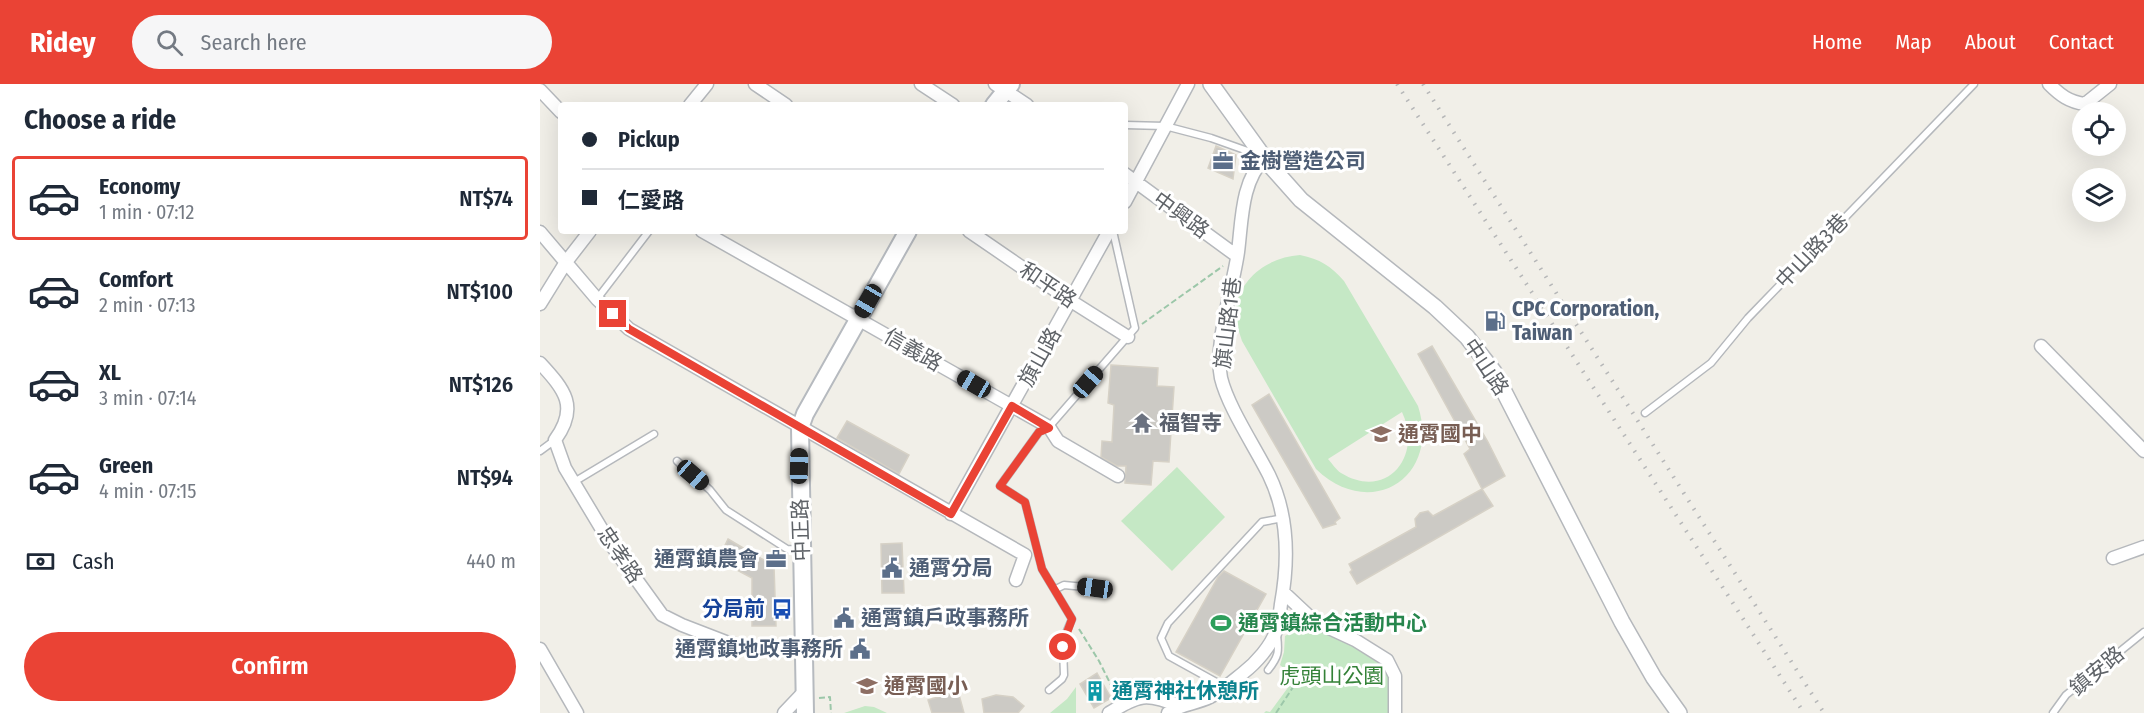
<!DOCTYPE html>
<html lang="en">
<head>
<meta charset="utf-8">
<style>
	:root { --surface:#fff; --page:#f6f6f7; --text:#1f2937; --muted:#747a83; --line:#e0e1e3; --accent:#ea4335 }
	body { margin:0; font-family:"Fira Sans Condensed","Noto Sans TC",sans-serif; background:var(--page); color:var(--text); height:100vh; display:flex; flex-direction:column; font-size:22px; white-space:nowrap }
	* { box-sizing:border-box; margin:0 }
	p { font-size:20px; color:var(--muted) }
	.icon { flex:none; width:33px; height:33px; fill:none; stroke:currentColor; stroke-width:2; stroke-linecap:round; stroke-linejoin:round }
	.map { position:relative; flex:1; overflow:hidden }
	.drawer { display:flex; flex-direction:column; background:var(--surface); width:540px }
	.drawer>* { flex:none }
	.top-card { position:absolute; left:18px; top:18px; width:570px; height:132px; border-radius:6px; box-shadow:0 6px 24px #0002; display:grid; align-content:center; height:132px; padding:0 24px; background:var(--surface) }
	.controls { position:absolute; left:1532px; top:18px; display:grid; gap:12px }
	.controls a { display:grid; place-items:center; width:54px; height:54px; border-radius:50%; background:var(--surface); box-shadow:0 6px 24px #0002; font-size:30px }
	.end { position:absolute; width:27px; height:27px; margin:-14px; border:8px solid #ea4335; background:#fff; box-shadow:0 0 0 3px #fff }
	.from { border-radius:50% }
	.car { position:absolute; width:18px; height:36px; margin:-18px -9px; border-radius:8px; box-shadow:0 0 4px 2px #0007; background:linear-gradient(#222 24%,#8ab4d8 0 40%,#222 0 76%,#8ab4d8 0 86%,#222 0) }
	.top-card b { display:flex; align-items:center; gap:21px; height:57px; font-size:22px }
	.top-card b+b { border-top:2px solid var(--line) }
	.top-card i { width:15px; height:15px; background:var(--text) }
	ul { padding:0; list-style:none }
	li { display:flex; align-items:center; gap:18px; height:84px; margin:0 12px 9px; padding:0 12px; border:3px solid transparent; border-radius:6px }
	li div { flex:1 }
	li b { display:block; font-size:22px }
	li em { font-style:normal; font-weight:600 }
	li.selected { border-color:var(--accent) }
	li>.icon { width:54px; height:54px; stroke-width:1.5 }
	h2 { padding:0 24px; font-size:27px; line-height:72px }
	.pay { display:flex; align-items:center; gap:15px; height:66px; padding:0 24px; font-size:22px }
	.pay p { margin-inline-start:auto }
	.cta { display:flex; gap:12px; margin-top:auto; padding:12px 24px }
	.cta a { flex:1; height:69px; border-radius:36px; background:var(--accent); color:#fff; font-size:24px; font-weight:600; line-height:69px; text-align:center }
	header { display:flex; align-items:center; gap:36px; box-sizing:border-box; height:84px; padding:0 30px; background:var(--accent); color:#fff }
	header strong { font-size:28px }
	nav { display:flex; gap:33px; margin-inline-start:auto; font-size:21px }
	.search { width:420px; height:54px; background:var(--page); display:flex; align-items:center; gap:15px; box-sizing:border-box; padding:0 21px; border-radius:33px; color:var(--muted); font-size:22px }
	main { display:flex; flex:1; min-height:0 }
	.map>svg:first-child { display:block }
	.green { fill:#c5e8c5; fill-rule:evenodd }
	.building { fill:#cccac5; stroke:#d6d1c6; stroke-width:1.5 }
	.lines { fill:none; stroke-linecap:round; stroke-linejoin:round }
	.service-casing { stroke:#b5b8bc; stroke-width:9 }
	.minor-casing { stroke:#b5b8bc; stroke-width:15 }
	.tertiary-casing { stroke:#b5b8bc; stroke-width:18 }
	.secondary-casing { stroke:#b6babf; stroke-width:20 }
	.path { stroke:#9cc7a9; stroke-width:2; stroke-dasharray:6 3; stroke-linecap:butt }
	.service { stroke:#fff; stroke-width:6 }
	.minor { stroke:#fff; stroke-width:12 }
	.tertiary { stroke:#fff; stroke-width:15 }
	.secondary { stroke:#fff; stroke-width:16 }
	.rail { stroke:#b6b7b8; stroke-width:4; stroke-dasharray:1.5 8; stroke-linecap:butt }
	.route { stroke:#ea4335; stroke-width:8 }
	.labels { text-anchor:middle; dominant-baseline:central; stroke-width:6; stroke-linejoin:round; paint-order:stroke }
	.service-label { font-size:21px; font-weight:bold; fill:#4e5e75; stroke:#fff; text-anchor:start }
	.street-label { font-size:21px; fill:#5f6368; stroke:#fff }
	.worship-label { font-size:21px; font-weight:bold; fill:#5b616d; stroke:#fff; text-anchor:start }
	.education-label { font-size:21px; font-weight:bold; fill:#785e54; stroke:#fff; text-anchor:start }
	.transit-label { font-size:21px; font-weight:bold; fill:#164399; stroke:#fff; text-anchor:end }
	.leisure-label { font-size:21px; font-weight:bold; fill:#27864d; stroke:#fff; text-anchor:start }
	.park-label { font-size:21px; fill:#348238; stroke:#fff }
	.culture-label { font-size:21px; font-weight:bold; fill:#0d838f; stroke:#fff; text-anchor:start }
</style>
</head>
<body>
<header>
<strong>Ridey</strong>
<div class="search"><svg class="icon" aria-label="search" viewBox="0 0 24 24"><circle cx="10" cy="10" r="6"/><path d="M15 15l6 6"/></svg>Search here</div>
<nav><a>Home</a><a>Map</a><a>About</a><a>Contact</a></nav>
</header>
<main>
<section class="drawer">
<h2>Choose a ride</h2>
<ul>
<li class="selected"><svg class="icon" aria-label="car" viewBox="0 0 24 24"><path d="M5 17H2v-5l4-1 3-4h7l3 4 3 1v5h-3M9 17h6M6 11h13"/><circle cx="7" cy="17" r="2"/><circle cx="17" cy="17" r="2"/></svg><div><b>Economy</b><p>1 min · 07:12</p></div><em>NT$74</em></li>
<li><svg class="icon" aria-label="car" viewBox="0 0 24 24"><path d="M5 17H2v-5l4-1 3-4h7l3 4 3 1v5h-3M9 17h6M6 11h13"/><circle cx="7" cy="17" r="2"/><circle cx="17" cy="17" r="2"/></svg><div><b>Comfort</b><p>2 min · 07:13</p></div><em>NT$100</em></li>
<li><svg class="icon" aria-label="car" viewBox="0 0 24 24"><path d="M5 17H2v-5l4-1 3-4h7l3 4 3 1v5h-3M9 17h6M6 11h13"/><circle cx="7" cy="17" r="2"/><circle cx="17" cy="17" r="2"/></svg><div><b>XL</b><p>3 min · 07:14</p></div><em>NT$126</em></li>
<li><svg class="icon" aria-label="car" viewBox="0 0 24 24"><path d="M5 17H2v-5l4-1 3-4h7l3 4 3 1v5h-3M9 17h6M6 11h13"/><circle cx="7" cy="17" r="2"/><circle cx="17" cy="17" r="2"/></svg><div><b>Green</b><p>4 min · 07:15</p></div><em>NT$94</em></li>
</ul>
<div class="pay"><svg class="icon" aria-label="cash" viewBox="0 0 24 24"><path d="M3 7h18v10H3z"/><circle cx="12" cy="12" r="2"/></svg>Cash<p>440 m</p></div>
<div class="cta"><a>Confirm</a></div>
</section>
<div class="map">
<svg width="1604" height="629" viewBox="0 0 1604 629">
	<rect width="100%" height="100%" fill="#f1efe8"/>
	<!-- green -->
	<path class="green" d="M760 171C780 175 791 182 804 197L878 322C901 393 831 438 776 385L702 257C699 247 694 235 696 224 701 192 730 173 760 171ZM862 328C883 372 847 417 801 389 796 386 792 379 788 375Z
		M637 383 685 433 632 487 581 437Z
		M765 540C786 549 839 566 847 586 853 599 850 615 850 629H724L726 627 730 628 755 594 740 581 744 568 745 552Z
		M536 603V629H510L527 615Z
		M325 622 334 623 347 629H304Z"/>
	<!-- building -->
	<path class="building" d="M676 62 696 71 693 95 668 84Z
		M892 262 948 358 965 392 942 405 924 370 930 365 878 270Z
		M571 281 618 284 617 302 634 303 629 378 613 377 611 401 585 399 586 382H577L561 373 562 357 572 358 574 321 568 319Z
		M729 310 800 434 795 438 796 440 783 444 712 321Z
		M307 337 369 371 359 390 297 354Z
		M942 405 953 422 817 500 810 488 812 486 809 480 876 443 875 435 880 429 888 427 893 432Z
		M188 455 234 482 236 542H212V494L178 476Z
		M362 459 364 509H342L341 460Z
		M684 487 726 510 680 592 636 568 678 493Z
		M557 589 571 614 554 624 540 600Z
		M418 607 424 629H392L388 616Z
		M456 611 473 613 484 622 478 629H444L442 615Z"/>
	<g class="lines">
		<!-- service casing -->
		<g class="service-casing">
			<path id="service" d="M585 41 625 42 671 54 716 70
				M57 215 109 147
				M1105 329 1171 279 1208 234 1434 0
				M0 367 15 356
				M137 377 170 406 186 426 247 465 262 466
				M34 398 114 350
				M516 505 524 501 555 504
				M728 586C739 572 739 568 737 551
				M676 598 629 572 621 554 628 539 722 438 743 434
				M509 606 522 595 524 591 523 563 524 554 532 535 502 485 485 418 460 402 499 348 509 343 595 244 573 147
				M1513 629 1526 611 1604 548"/>
		</g>
		<!-- minor casing -->
		<g class="minor-casing">
			<path id="minor" d="M215 0 246 21
				M381 0 413 21
				M455 0 487 21
				M1509 0C1520 11 1529 18 1545 20L1570 0
				M0 6 21 28
				M150 21 167 0
				M585 90 697 172
				M585 118 648 0
				M162 147 509 343 518 357 578 392
				M429 147 531 217 588 253
				M0 148 57 215 89 245 485 471 476 496
				M0 220 26 178 50 147
				M1501 262 1604 367
				M0 279C25 306 39 323 15 356L25 384 70 459 122 531 142 541 186 558 214 565 264 567
				M411 430 569 147
				M1573 474 1604 463
				M743 508 774 537 815 556 847 576 855 592V629
				M0 565 37 629
				M244 629 264 608
				M569 629C600 611 605 608 639 622
				M628 629C641 620 656 620 670 613 682 607 693 597 703 589 716 579 731 562 736 547 739 538 740 528 741 520 749 476 749 432 729 391 715 363 688 323 681 294 674 259 693 204 698 168 702 137 701 97 725 74"/>
		</g>
		<!-- tertiary casing -->
		<g class="tertiary-casing">
			<path id="tertiary" d="M671 0 728 79 761 116 895 223 927 253 954 288 1082 538 1114 594 1139 629"/>
		</g>
		<!-- secondary casing -->
		<g class="secondary-casing">
			<path id="secondary" d="M454 21 471 0
				M265 629 260 344 265 330 368 147"/>
		</g>
		<!-- path -->
		<path class="path" d="M602 240 683 182
			M539 545 559 577 576 611
			M279 614 290 613 291 629
			M736 629 759 594"/>
		<!-- service -->
		<use href="#service" class="service"/>
		<!-- minor -->
		<use href="#minor" class="minor"/>
		<!-- tertiary -->
		<use href="#tertiary" class="tertiary"/>
		<!-- secondary -->
		<use href="#secondary" class="secondary"/>
		<!-- rail -->
		<path class="rail" d="M857 0 1264 629
			M883 0 1284 629"/>
	</g>
	<g class="lines">
		<!-- route -->
		<path class="route" d="M73 230 89 245 411 430 472 322 509 344 499 348 460 402 485 418 502 485 532 535 525 554 523 563"/>
	</g>
	<!-- icons -->
	<defs>
		<g id="office-bare" transform="scale(1.62)"><path d="M-6-3h4V-5.5h4V-3h4V5H-6ZM-1-4.5V-3h2v-1.5ZM-6 0V1H6V0Z" fill="#5c6f8a" stroke="#fff" stroke-width="2.5" paint-order="stroke"/></g>
		<g id="fuel-bare" transform="scale(1.62)"><path d="M-5.5-6h7V0h2V4h1.3V-2.5L3-4.5l.8-.8L6-3V5H2.5V1h-1V6h-7ZM-4.2-4.7v3.2H.2V-4.7Z" fill="#5c6f8a" stroke="#fff" stroke-width="2.5" paint-order="stroke"/></g>
		<g id="temple-bare" transform="scale(1.62)"><path d="M0-6L5-2H3V0L6.5 2.5H4V6H1.5V3h-3V6H-4V2.5H-6.5L-3 0V-2H-5Z" fill="#6b7280" stroke="#fff" stroke-width="2.5" paint-order="stroke"/></g>
		<g id="school-bare" transform="scale(1.62)"><path d="M0-5L7-2L0 1L-7-2ZM-4 1L0 2.5L4 1V4Q0 6-4 4Z" fill="#8d6e63" stroke="#fff" stroke-width="2.5" paint-order="stroke"/></g>
		<g id="civic-bare" transform="scale(1.62)"><path d="M-.6-6.5H3V-4.5H.6V-3L4-1V1h2V6H-6V1h2V-1L-.6-3ZM-1.2 2.5V6h2.4V2.5Z" fill="#5c6f8a" stroke="#fff" stroke-width="2.5" paint-order="stroke"/></g>
		<g id="bus-bare" transform="scale(1.62)"><path d="M-5-6H5V4H4V6H2V4H-2V6H-4V4H-5ZM-3.5-4V0h7V-4ZM-3.5 1.2v1.5H-2V1.2ZM2 1.2v1.5H3.5V1.2Z" fill="#1a4fb4" stroke="#fff" stroke-width="2.5" paint-order="stroke"/></g>
		<g id="stadium-bare" transform="scale(1.62)"><path d="M0-5a6.5 5 0 1 0 0 10a6.5 5 0 1 0 0-10ZM-3.5-1.8h7v3.6h-7Z" fill="#2e9e5b" stroke="#fff" stroke-width="2.5" paint-order="stroke"/></g>
		<g id="building-bare" transform="scale(1.62)"><path d="M-4-6H4V6H1V3H-1V6H-4ZM-2.5-4.3h1.7v1.8h-1.7ZM.8-4.3h1.7v1.8H.8ZM-2.5-1h1.7V.8h-1.7ZM.8-1h1.7V.8H.8Z" fill="#0f9aa8" stroke="#fff" stroke-width="2.5" paint-order="stroke"/></g>
	</defs>
	<g fill-rule="evenodd">
		<use href="#office-bare" x="683" y="77"/>
		<use href="#fuel-bare" x="955" y="237"/>
		<use href="#temple-bare" x="602" y="339"/>
		<use href="#school-bare" x="841" y="350"/>
		<use href="#office-bare" x="236" y="475"/>
		<use href="#civic-bare" x="352" y="484"/>
		<use href="#bus-bare" x="242" y="525"/>
		<use href="#civic-bare" x="304" y="534"/>
		<use href="#stadium-bare" x="681" y="539"/>
		<use href="#civic-bare" x="320" y="565"/>
		<use href="#school-bare" x="327" y="602"/>
		<use href="#building-bare" x="555" y="607"/>
	</g>
	<g class="labels">
		<!-- service labels -->
		<g class="service-label">
			<text x="700" y="77">金樹營造公司</text>
			<text x="972" y="225">CPC Corporation,<tspan x="972" dy="24">Taiwan</tspan></text>
			<text x="219" y="475" text-anchor="end">通霄鎮農會</text>
			<text x="369" y="484">通霄分局</text>
			<text x="321" y="534">通霄鎮戶政事務所</text>
			<text x="303" y="565" text-anchor="end">通霄鎮地政事務所</text>
		</g>
		<!-- street labels -->
		<g class="street-label">
			<text transform="translate(641 131) rotate(36)">中興路</text>
			<text transform="translate(1272 167) rotate(-46)">中山路3巷</text>
			<text transform="translate(508 201) rotate(34)">和平路</text>
			<text transform="translate(688 239) rotate(-83)">旗山路1巷</text>
			<text transform="translate(373 266) rotate(30)">信義路</text>
			<text transform="translate(500 273) rotate(-61)">旗山路</text>
			<text transform="translate(946 283) rotate(56)">中山路</text>
			<text transform="translate(261 446) rotate(-92)">中正路</text>
			<text transform="translate(80 471) rotate(56)">忠孝路</text>
			<text transform="translate(1557 587) rotate(-40)">鎮安路</text>
		</g>
		<!-- worship labels -->
		<g class="worship-label">
			<text x="619" y="339">福智寺</text>
		</g>
		<!-- education labels -->
		<g class="education-label">
			<text x="858" y="350">通霄國中</text>
			<text x="344" y="602">通霄國小</text>
		</g>
		<!-- transit labels -->
		<g class="transit-label">
			<text x="225" y="525">分局前</text>
		</g>
		<!-- leisure labels -->
		<g class="leisure-label">
			<text x="698" y="539">通霄鎮綜合活動中心</text>
		</g>
		<!-- park labels -->
		<g class="park-label">
			<text x="792" y="592">虎頭山公園</text>
		</g>
		<!-- culture labels -->
		<g class="culture-label">
			<text x="572" y="607">通霄神社休憩所</text>
		</g>
	</g>
</svg>
<div class="controls">
<a><svg class="icon" aria-label="locate" viewBox="0 0 24 24"><circle cx="12" cy="12" r="6"/><path d="M12 2v4M12 18v4M2 12h4M18 12h4"/></svg></a>
<a><svg class="icon" aria-label="layers" viewBox="0 0 24 24"><path d="M12 4l9 5-9 5-9-5zM3 14l9 5 9-5"/></svg></a>
</div>
<i class="end from" style="left:523px;top:563px"></i>
<i class="end" style="left:73px;top:230px"></i>
<i class="car" style="left:328px;top:217px;rotate:210deg"></i>
<i class="car" style="left:548px;top:298px;rotate:41deg"></i>
<i class="car" style="left:434px;top:300px;rotate:300deg"></i>
<i class="car" style="left:259px;top:382px;rotate:1deg"></i>
<i class="car" style="left:153px;top:391px;rotate:131deg"></i>
<i class="car" style="left:555px;top:504px;rotate:278deg"></i>
<div class="top-card">
<b><i class="from"></i>Pickup</b>
<b><i></i>仁愛路</b>
</div>
</div>
</main>
</body>
</html>
